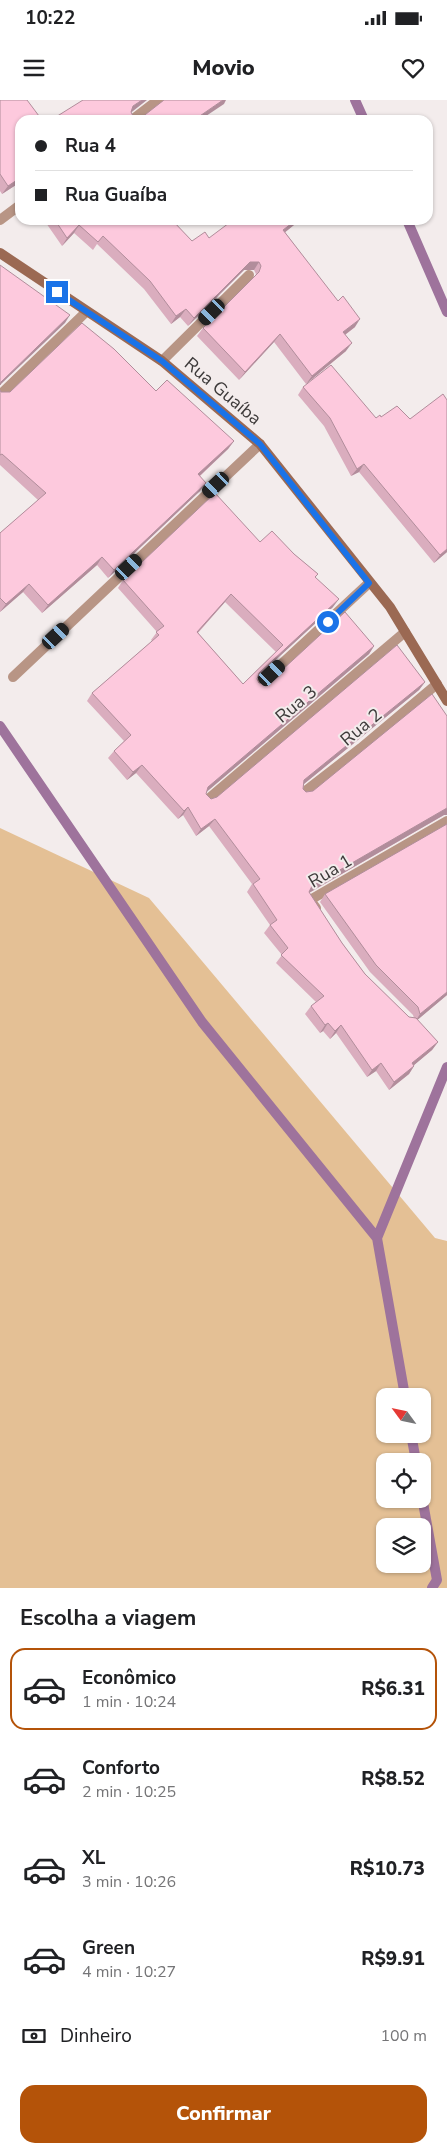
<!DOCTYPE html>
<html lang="pt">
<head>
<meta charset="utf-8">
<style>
	:root { --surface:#fff; --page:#f6f6f6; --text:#202124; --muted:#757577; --line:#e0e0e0; --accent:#b45309 }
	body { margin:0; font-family:"Nunito Sans",sans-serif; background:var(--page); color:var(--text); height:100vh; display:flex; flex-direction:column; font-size:19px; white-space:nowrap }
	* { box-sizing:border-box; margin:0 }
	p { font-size:16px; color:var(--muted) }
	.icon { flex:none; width:28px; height:28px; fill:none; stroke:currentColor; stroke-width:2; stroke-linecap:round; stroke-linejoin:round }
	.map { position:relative; height:1488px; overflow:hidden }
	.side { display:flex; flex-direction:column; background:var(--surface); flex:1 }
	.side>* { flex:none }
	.hud { position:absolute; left:15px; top:15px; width:418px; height:110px; border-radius:15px; box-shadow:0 1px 4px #0004; display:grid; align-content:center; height:110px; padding:0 20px; background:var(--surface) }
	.needle { width:32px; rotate:303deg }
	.tools { position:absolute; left:376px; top:1288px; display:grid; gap:10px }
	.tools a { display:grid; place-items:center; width:55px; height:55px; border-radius:10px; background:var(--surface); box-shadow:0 1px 4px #0004; font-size:25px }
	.end { position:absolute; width:22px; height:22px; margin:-11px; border:6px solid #1a73e8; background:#fff; box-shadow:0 0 0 2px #fff }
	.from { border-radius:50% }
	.car { position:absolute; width:15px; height:30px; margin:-15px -8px; border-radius:6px; box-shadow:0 0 4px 1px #0007; background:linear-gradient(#222 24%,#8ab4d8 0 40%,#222 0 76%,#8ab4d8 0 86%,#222 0) }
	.hud b { display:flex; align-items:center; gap:18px; height:48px; font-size:19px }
	.hud b+b { border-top:1px solid var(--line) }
	.hud i { width:12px; height:12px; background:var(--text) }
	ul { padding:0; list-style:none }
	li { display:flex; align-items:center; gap:15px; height:82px; margin:0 10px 8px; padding:0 10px; border:2px solid transparent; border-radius:15px }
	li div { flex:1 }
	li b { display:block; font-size:19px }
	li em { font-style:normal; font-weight:800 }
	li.current { border-color:var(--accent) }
	li>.icon { width:45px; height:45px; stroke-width:1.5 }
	h2 { padding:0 20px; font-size:22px; line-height:60px }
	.pay { display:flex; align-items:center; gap:12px; height:55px; padding:0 20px; font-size:19px }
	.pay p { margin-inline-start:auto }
	.primary-button { display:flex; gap:10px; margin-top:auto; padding:10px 20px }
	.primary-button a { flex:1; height:58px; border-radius:15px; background:var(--accent); color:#fff; font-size:20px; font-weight:800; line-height:58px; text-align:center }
	.status { display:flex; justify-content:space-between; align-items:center; height:35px; padding:0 25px; background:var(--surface); direction:ltr }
	.status svg { height:14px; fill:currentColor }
	header { display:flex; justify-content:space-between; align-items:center; height:65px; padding:0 20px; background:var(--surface); font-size:22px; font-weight:800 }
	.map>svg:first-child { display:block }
	.green { fill:#e4c095; fill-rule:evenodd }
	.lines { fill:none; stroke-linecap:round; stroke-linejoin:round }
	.stream { stroke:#9e739c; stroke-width:10 }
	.lane { stroke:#b89585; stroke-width:10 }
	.street { stroke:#b89585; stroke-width:10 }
	.secondary { stroke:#9b6953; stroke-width:10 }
	.wall { fill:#daadbe; fill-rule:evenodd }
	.shaded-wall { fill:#b18d9b }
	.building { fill:#fdc9dd; stroke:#b18d9b; fill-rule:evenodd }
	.route { stroke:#1a73e8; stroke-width:6 }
	.labels { text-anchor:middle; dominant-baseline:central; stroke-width:4; stroke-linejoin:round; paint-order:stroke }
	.street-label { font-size:18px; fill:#3d3a3a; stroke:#f3ecec }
</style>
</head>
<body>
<div class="status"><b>10:22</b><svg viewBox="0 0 49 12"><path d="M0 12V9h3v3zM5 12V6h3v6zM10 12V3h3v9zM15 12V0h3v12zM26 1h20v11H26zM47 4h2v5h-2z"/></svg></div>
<header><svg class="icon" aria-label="menu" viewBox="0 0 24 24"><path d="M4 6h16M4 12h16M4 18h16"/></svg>Movio<svg class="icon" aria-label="heart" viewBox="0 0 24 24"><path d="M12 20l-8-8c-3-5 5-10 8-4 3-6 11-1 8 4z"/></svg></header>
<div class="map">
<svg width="447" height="1488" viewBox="0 0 447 1488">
	<rect width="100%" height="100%" fill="#f3ecec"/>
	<!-- green -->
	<path class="green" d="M0 728 149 798 435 1138 447 1141V1488H0ZM385 1296H422V1334H385ZM385 1361H422V1399H385ZM385 1426H422V1464H385Z"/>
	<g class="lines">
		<!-- stream -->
		<path class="stream" d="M355 0 364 20
			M407 120 447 212
			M0 626 202 922 377 1138
			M405 1296 377 1138 447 967
			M411 1334 416 1361
			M422 1397 437 1480 432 1488"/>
		<!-- lane -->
		<path class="lane" d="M132 20 158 0
			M0 120 20 105
			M162 261 249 175
			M0 295 86 212
			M258 586 369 483
			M303 693 361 648 437 584
			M207 700 405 532
			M316 808 310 800 447 721"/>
		<!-- street -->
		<path class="street" d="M13 577 260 344"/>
		<!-- secondary -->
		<path class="secondary" d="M0 153 162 261 260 344 390 507 447 601"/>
	</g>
	<!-- wall -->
	<path class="wall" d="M0 0 20 20V85L19 83 2 94 0 91Z
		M44 120H172L192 141 294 125 285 132 355 227 345 235 346 251 306 284 274 242 239 280 197 236 203 228 255 176 256 174 254 170H244L188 226 180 217 171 224 144 189 97 144 93 150 74 133 62 146Z
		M303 287 376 318 381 317 410 319 447 300V452L434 463 359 372 351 376 324 326 298 295Z
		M0 290 1 292 156 291 234 341 228 349 200 376V391L108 478 97 465 42 513 23 492 0 512V433L38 400 0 365Z
		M260 442 294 454 318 474 315 478 333 507 257 577V579L259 583H268L374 546 369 554 207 691 206 694 211 699 217 697 425 582 419 590 304 684 303 689 306 692 313 691 447 616V715H444L309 793 342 843 365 874 409 917 414 918 413 915 370 872 320 802 325 794 447 895 417 920 438 942 432 950 414 965V966L409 974 389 990 376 971 367 977 336 933 330 939 323 931 320 933 305 914 311 906 316 902 276 863 282 855 264 833 270 825 247 792 252 784 209 726 196 736 183 715 178 719 136 673 127 680 108 658 114 651 124 641 87 601 92 593 152 541 151 540 157 532 118 488 123 480ZM225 502 276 552 243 584 198 533Z"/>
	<!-- shaded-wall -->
	<path class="shaded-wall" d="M142 0H147L128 15 133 6Z
		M223 0H226L224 4 200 20H194Z
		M20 78V82L19 83 2 94 8 86Z
		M296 120H298L294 125 278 138 283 130Z
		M79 125 74 133 62 146 67 138Z
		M250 162H259L254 170H244L188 226 194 218Z
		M186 209 180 217 171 224 176 216Z
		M70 215 65 223 0 285V283Z
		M360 219 355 227 338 240 343 232Z
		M280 234 274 242 239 280 245 272Z
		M352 243 346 251 306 284 312 276Z
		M234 341 228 349 193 382 198 374Z
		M364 364 359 372 351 376 357 369Z
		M206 383 200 391 108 478 114 470Z
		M447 449V452L434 463 440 455Z
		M102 457 97 465 42 513 48 505Z
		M29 484 23 492 0 512 6 504Z
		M231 494 225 502 191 540 197 532Z
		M339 499 333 507 253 581 259 573Z
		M374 546 369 554 203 695 208 687Z
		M425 582 419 590 299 688 304 680Z
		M142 665 136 673 127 680 133 672Z
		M188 707 183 715 178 719 184 711Z
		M447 708V715H444L307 794 312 786Z
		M215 719 209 726 196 736 201 729Z
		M447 892V895L415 922 420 914Z
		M328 923 323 931 320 933 325 925Z
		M341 925 336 933 330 939 335 931Z
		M438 942 432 950 407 971 412 963Z
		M381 963 376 971 367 977 372 970Z
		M414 966 409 974 389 990 394 982Z"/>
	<!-- building -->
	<path class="building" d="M0 0H27L42 20H20V78L8 86 0 74Z
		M83 0H142L133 6 131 12 133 16 141 18 164 0H223L194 20H51Z
		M55 120H172L192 141 205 132 209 138 233 120H296L283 130 338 201 343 196 360 219 343 232 352 243 312 276 280 234 245 272 203 228 259 172 261 166 259 162H250L194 218 186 209 176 216 150 181 103 136 98 142 79 125 67 138Z
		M0 165 70 215 1 282 0 285Z
		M82 223 114 249 156 291 167 280 234 341 198 374 206 383 114 470 102 457 48 505 29 484 6 504 0 498V433L46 393 2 354 0 355V290L1 292H10Z
		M331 265 376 318 380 315 381 317 397 306 410 319 443 294 447 300V449L440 455 364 364 357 369 330 318 303 287Z
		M215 393 260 442 272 431 294 454 318 474 315 477 339 499 259 573 257 579 259 583H268L345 512 374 546 208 687 206 694 211 699 217 697 397 545 425 582 304 680 303 689 306 692 313 691 432 594 447 616V708L312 786 309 792 342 843 365 874 409 917 416 918 438 942 412 963 414 966 394 982 381 963 372 970 341 925 335 931 328 923 325 925 311 906 324 896 281 855 288 848 270 825 277 820 253 784 260 779 215 719 201 729 188 707 184 711 142 665 133 672 114 651 131 635 92 593 159 535 156 532 164 526 123 480ZM231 494 283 545 243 584 197 532Z
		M447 724V892L420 914 418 907 376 865 325 794Z"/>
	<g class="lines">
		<!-- route -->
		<path class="route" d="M57 192 162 261 260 344 369 483 328 522"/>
	</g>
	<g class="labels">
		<!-- street labels -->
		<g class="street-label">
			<text transform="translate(223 291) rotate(40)">Rua Guaíba</text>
			<text transform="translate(296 604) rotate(-40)">Rua 3</text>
			<text transform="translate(361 627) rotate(-40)">Rua 2</text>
			<text transform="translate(330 771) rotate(-31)">Rua 1</text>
		</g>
	</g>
</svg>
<div class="tools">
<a><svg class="needle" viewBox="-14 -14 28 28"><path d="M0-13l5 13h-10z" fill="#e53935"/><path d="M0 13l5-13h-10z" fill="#757577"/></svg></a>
<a><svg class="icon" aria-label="locate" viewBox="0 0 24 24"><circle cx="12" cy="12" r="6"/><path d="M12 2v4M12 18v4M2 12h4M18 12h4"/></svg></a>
<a><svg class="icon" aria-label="layers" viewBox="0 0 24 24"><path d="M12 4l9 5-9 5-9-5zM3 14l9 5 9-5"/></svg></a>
</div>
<i class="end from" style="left:328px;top:522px"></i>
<i class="end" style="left:57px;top:192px"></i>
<i class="car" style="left:212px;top:212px;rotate:225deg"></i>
<i class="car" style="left:216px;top:385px;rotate:227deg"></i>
<i class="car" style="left:129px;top:467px;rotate:47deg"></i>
<i class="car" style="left:56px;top:536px;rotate:47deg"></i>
<i class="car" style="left:272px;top:573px;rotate:47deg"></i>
<div class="hud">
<b><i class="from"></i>Rua 4</b>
<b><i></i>Rua Guaíba</b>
</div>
</div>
<section class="side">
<h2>Escolha a viagem</h2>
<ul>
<li class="current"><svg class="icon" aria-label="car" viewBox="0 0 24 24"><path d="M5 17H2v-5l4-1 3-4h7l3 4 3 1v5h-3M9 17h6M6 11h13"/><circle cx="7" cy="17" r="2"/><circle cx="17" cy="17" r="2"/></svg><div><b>Econômico</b><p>1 min · 10:24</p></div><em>R$6.31</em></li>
<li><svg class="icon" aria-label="car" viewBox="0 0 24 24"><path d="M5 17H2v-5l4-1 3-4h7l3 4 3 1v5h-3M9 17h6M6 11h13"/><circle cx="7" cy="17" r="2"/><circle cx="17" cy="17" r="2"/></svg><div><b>Conforto</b><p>2 min · 10:25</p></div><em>R$8.52</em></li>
<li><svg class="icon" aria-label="car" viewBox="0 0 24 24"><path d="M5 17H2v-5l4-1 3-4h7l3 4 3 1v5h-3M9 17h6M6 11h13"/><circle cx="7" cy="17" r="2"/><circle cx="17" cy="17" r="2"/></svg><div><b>XL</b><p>3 min · 10:26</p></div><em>R$10.73</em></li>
<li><svg class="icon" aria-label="car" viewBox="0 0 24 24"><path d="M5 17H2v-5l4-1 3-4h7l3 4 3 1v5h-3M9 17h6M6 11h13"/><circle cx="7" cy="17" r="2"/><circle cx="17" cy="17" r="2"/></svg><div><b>Green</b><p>4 min · 10:27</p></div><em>R$9.91</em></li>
</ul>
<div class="pay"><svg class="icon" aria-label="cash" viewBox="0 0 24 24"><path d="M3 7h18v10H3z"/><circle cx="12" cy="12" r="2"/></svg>Dinheiro<p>100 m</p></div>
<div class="primary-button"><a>Confirmar</a></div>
</section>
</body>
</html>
